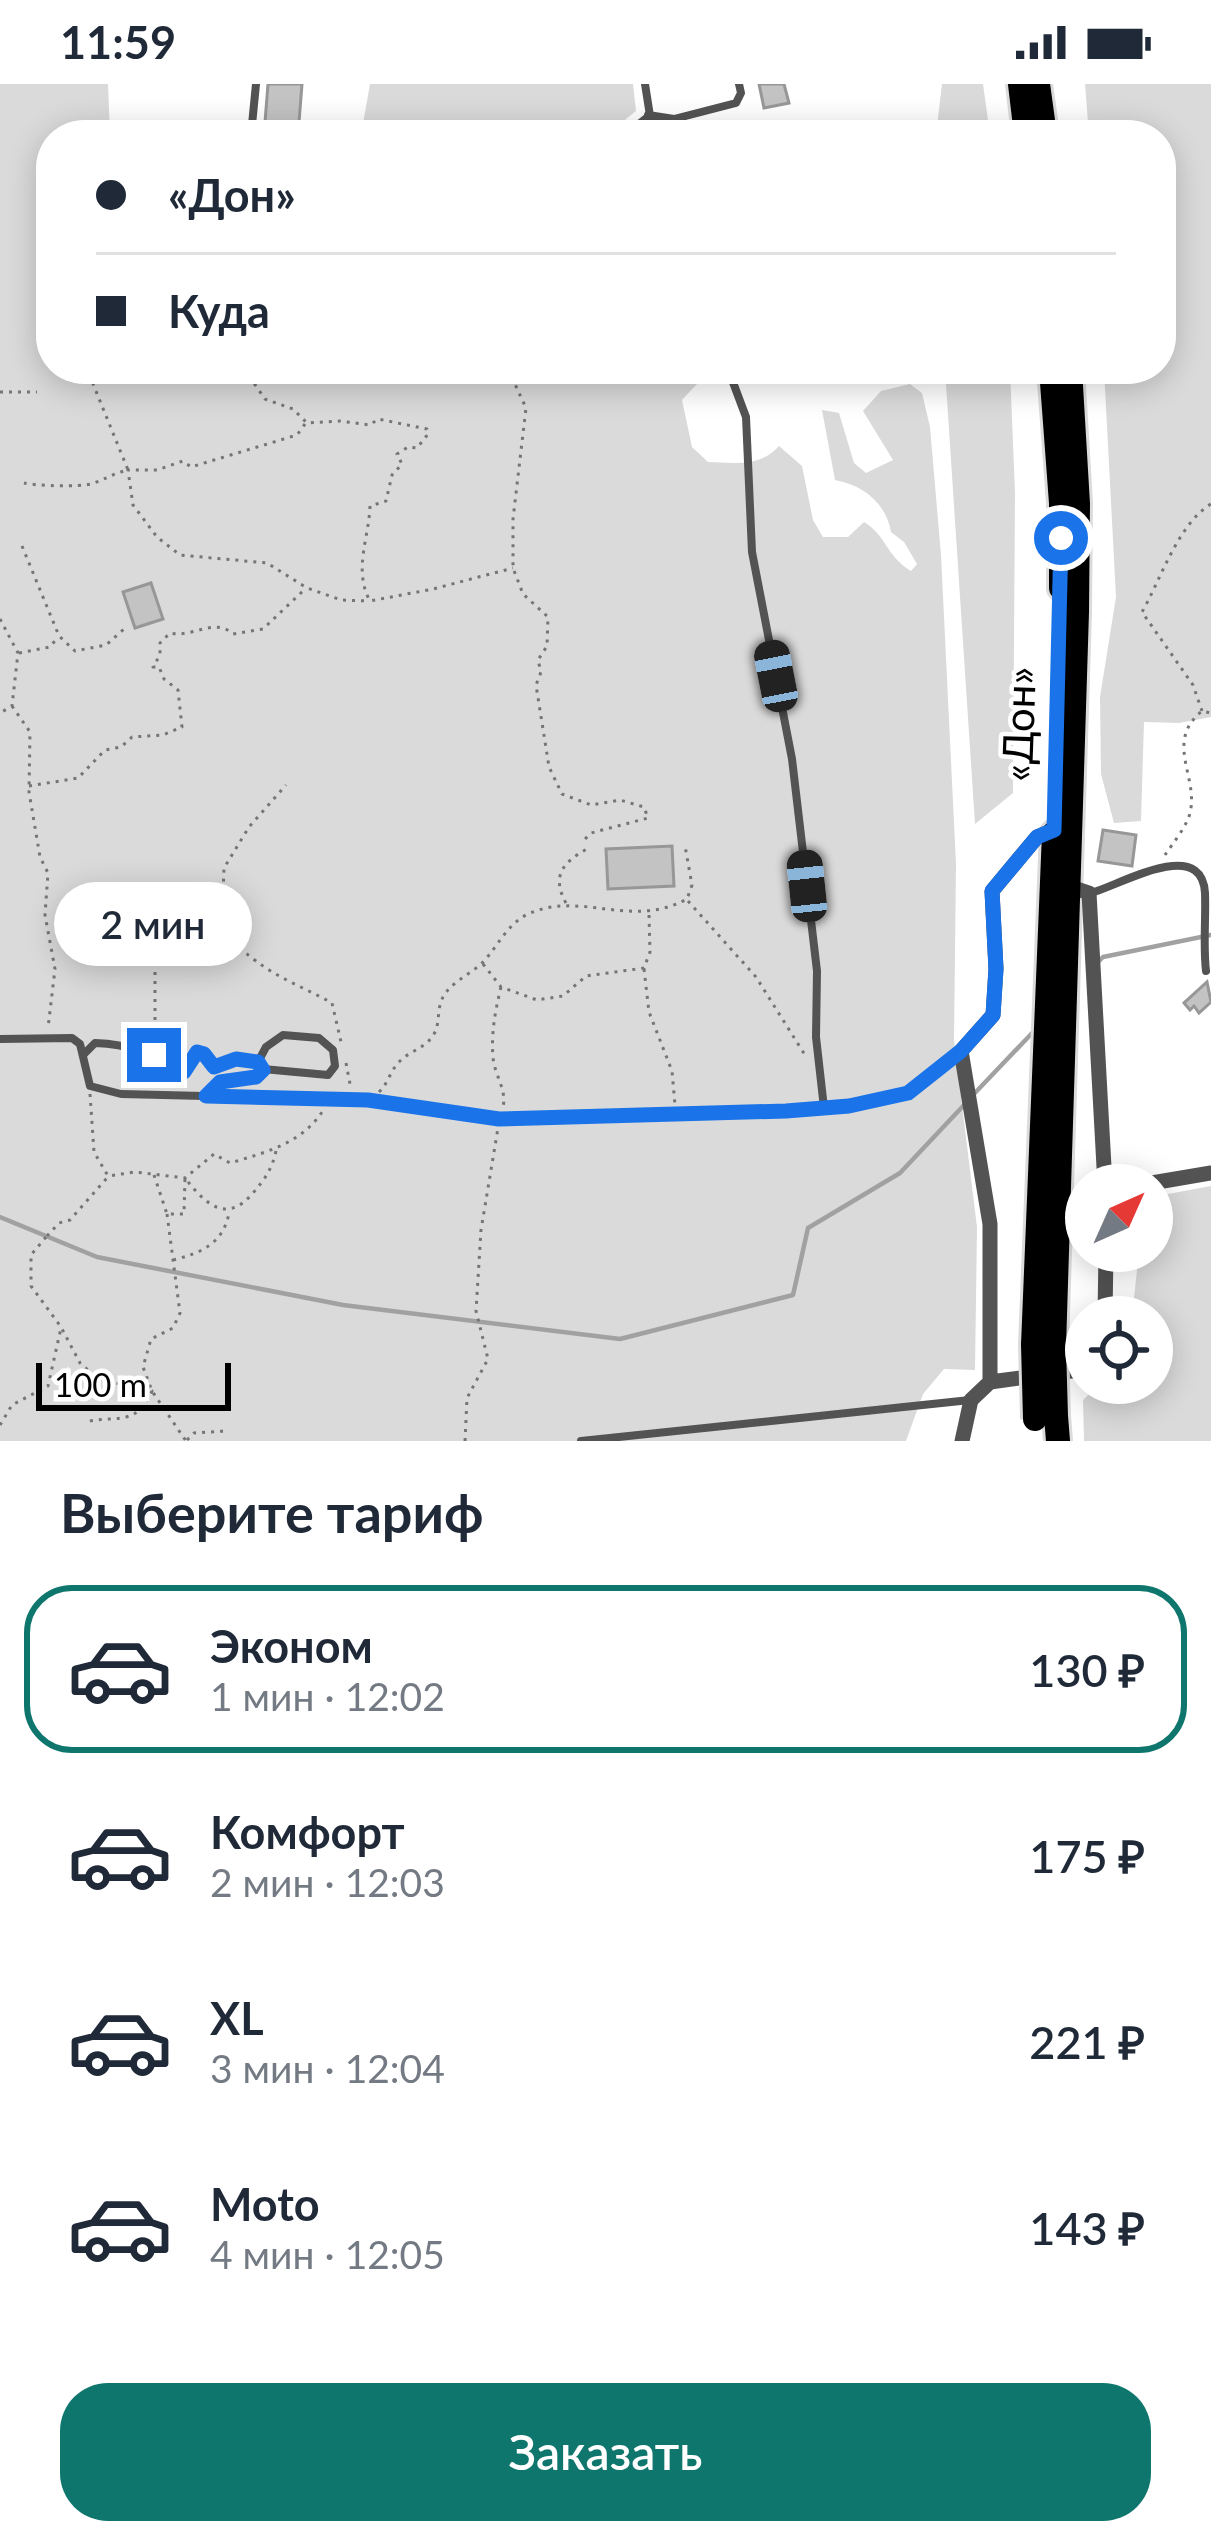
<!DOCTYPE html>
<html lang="ru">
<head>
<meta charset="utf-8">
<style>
	:root { --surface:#fff; --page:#f6f6f7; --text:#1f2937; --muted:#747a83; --line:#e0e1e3; --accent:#0f766e }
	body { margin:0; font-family:Lato,sans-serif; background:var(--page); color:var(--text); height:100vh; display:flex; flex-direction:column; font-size:45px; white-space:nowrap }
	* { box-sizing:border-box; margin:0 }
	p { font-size:39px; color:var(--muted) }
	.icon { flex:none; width:66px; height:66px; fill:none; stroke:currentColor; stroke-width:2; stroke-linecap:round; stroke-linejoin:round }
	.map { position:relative; height:1357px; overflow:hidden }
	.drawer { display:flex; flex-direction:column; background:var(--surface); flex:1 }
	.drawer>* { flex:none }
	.hud { position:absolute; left:36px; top:36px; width:1140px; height:264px; border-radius:48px; box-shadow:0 6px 30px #0003; display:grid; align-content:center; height:264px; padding:0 60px; background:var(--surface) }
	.needle { width:78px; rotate:45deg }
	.controls { position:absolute; left:1065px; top:1080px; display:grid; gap:24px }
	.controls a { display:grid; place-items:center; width:108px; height:108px; border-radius:50%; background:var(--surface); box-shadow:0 6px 30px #0003; font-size:60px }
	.scale { position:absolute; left:36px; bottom:30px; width:195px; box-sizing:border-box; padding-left:12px; border:6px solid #000; border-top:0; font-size:33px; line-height:42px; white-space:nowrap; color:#000; -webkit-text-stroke:9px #fff; paint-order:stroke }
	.end { position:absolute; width:54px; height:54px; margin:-27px; border:15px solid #1a73e8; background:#fff; box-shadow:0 0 0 6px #fff }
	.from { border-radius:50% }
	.bubble { position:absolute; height:84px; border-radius:42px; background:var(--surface); box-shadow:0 6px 30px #0003; font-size:39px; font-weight:600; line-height:84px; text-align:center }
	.car { position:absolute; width:36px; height:72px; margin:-36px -18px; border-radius:15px; box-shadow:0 0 9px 3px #0007; background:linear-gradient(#222 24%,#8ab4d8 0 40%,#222 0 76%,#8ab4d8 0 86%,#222 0) }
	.hud b { display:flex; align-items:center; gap:42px; height:114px; font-size:45px }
	.hud b+b { border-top:3px solid var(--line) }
	.hud i { width:30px; height:30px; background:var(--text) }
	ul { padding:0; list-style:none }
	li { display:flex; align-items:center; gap:36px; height:168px; margin:0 24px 18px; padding:0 36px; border:6px solid transparent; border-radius:48px }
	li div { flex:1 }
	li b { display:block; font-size:45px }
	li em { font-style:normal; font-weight:600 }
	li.active { border-color:var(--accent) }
	li>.icon { width:108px; height:108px; stroke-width:1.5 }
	h2 { padding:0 60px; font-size:54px; line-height:144px }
	.primary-button { display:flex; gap:24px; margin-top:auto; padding:24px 60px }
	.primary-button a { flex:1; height:138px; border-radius:48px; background:var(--accent); color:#fff; font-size:48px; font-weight:600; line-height:138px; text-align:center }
	.status { display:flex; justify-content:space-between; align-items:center; height:84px; padding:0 60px; background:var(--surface); direction:ltr }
	.status svg { height:33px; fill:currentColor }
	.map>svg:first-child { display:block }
	.green { fill:#dadada }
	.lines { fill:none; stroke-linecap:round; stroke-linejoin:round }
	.stream { stroke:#a1a1a1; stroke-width:4.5 }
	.building { fill:#c3c3c3; stroke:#979797; stroke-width:3 }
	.trunk-casing { stroke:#dbdbdb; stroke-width:30 }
	.path { stroke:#757575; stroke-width:3; stroke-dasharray:3 6; stroke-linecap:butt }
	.service { stroke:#535353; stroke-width:8 }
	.minor { stroke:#535353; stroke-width:15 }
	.trunk { stroke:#000; stroke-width:24 }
	.trunk-bridge-casing { stroke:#dbdbdb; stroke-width:30; stroke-linecap:butt }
	.trunk-bridge { stroke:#000; stroke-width:24 }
	.route { stroke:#1a73e8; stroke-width:15 }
	.labels { text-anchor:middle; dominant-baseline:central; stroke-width:9; stroke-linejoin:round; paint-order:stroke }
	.street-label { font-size:42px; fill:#000; stroke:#fff }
</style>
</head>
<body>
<div class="status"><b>11:59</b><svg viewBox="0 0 49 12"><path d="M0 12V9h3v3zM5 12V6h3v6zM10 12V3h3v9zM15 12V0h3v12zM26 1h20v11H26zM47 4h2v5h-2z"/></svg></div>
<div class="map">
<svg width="1211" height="1357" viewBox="0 0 1211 1357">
	<rect width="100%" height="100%" fill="#fff"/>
	<!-- green -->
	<path class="green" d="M0 0H108L110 51H51V285H711L682 316 692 363 708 378C734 379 761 383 779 362L802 382 813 436 823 453H848L864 438C888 453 885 471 911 487L917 480 904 458 891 448C886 419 863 401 835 396L822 326 839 329 854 379 866 389 893 376 863 327 881 307 910 300 922 309 930 343 941 471 956 780 954 956 977 1143 975 1286 944 1285 923 1310 906 1357H0Z
		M370 0H633L636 27 606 51H361Z
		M942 0H983L990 51H936Z
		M1085 0H1211V633L1179 639 1144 638 1141 737 1114 739 1101 690 1100 613 1116 513 1104 285H1161V51H1089Z
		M945 285H1010L1015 409 1013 709 975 740Z
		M1211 1102V1357H1084L1083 1316 1101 1299H1152V1233H1132L1139 1167H1152V1113Z"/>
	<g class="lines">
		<!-- stream -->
		<path class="stream" d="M1096 880 1103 873 1211 851
			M973 1011 1035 946
			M0 1133 97 1173 343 1221 620 1255 793 1211 808 1144 900 1089 965 1020"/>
	</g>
	<!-- building -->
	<path class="building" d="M268 0H302L298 51H264Z
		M759 0H784L789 19 764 24Z
		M151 499 163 535 135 544 123 508Z
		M1103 746 1136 751 1132 782 1098 777Z
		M672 762 674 802 608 805 606 765Z
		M1207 898 1211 918 1199 929 1194 922 1190 926 1184 919Z"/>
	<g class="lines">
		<!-- trunk casing -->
		<g class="trunk-casing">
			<path id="trunk" d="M1020 0 1026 51
				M1038 0 1045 51
				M1051 285 1061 419V504
				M1033 1261 1054 749
				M1054 1263 1077 528 1078 420 1070 285
				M1056 1332 1058 1357"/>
		</g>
		<!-- path -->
		<path class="path" d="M244 285 265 315 293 325 307 339 340 337 370 341 378 335 427 345 428 350 417 364 408 363 397 370 402 380 392 391 386 417 370 422C369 454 353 486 370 517L433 505 513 484
			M508 285 526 324 513 435V484L523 510 548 533 547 562 538 576 541 588 536 601 549 683 562 710 591 721 620 716 644 723 648 734 591 749 584 756
			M0 308H37
			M305 340 297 351 191 383 183 377 157 386H128L133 421 157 453 180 471 267 479 307 504 341 516 369 517
			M24 399C36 402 81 403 91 400 104 396 114 389 128 386L87 285
			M22 462 59 552 75 567 106 561 124 545
			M0 535 18 569 12 622 0 629
			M19 569 50 563 58 553
			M12 622 30 648 29 708 40 773 48 789 45 831 55 885 48 944
			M1202 627 1193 601 1142 528C1161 495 1178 440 1211 420
			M29 702 78 694 105 666 121 663 132 653 163 651 182 643 178 606 164 595 159 583H153L160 571V559L170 549C194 554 214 533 233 550L263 545 304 506
			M1165 771C1173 759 1187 742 1190 729 1199 693 1164 658 1202 627L1211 629
			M688 817 756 893 805 971
			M566 819C551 792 563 778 587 765
			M217 841 222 834 224 784 249 743 286 701
			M483 880 501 903 537 916 563 912 586 892 644 884 650 868 649 831
			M644 885 649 928 672 987 675 1021
			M501 903C495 928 491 949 493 974 495 992 507 1006 503 1023
			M155 963V857L184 835C224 839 226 855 256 877 278 894 307 905 332 919L341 958
			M346 979 351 1005
			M123 999 130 991 156 999
			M379 1008C388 1000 390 987 399 978 409 967 425 965 434 950 440 940 437 926 442 915 450 898 470 891 483 878 498 862 506 842 526 831 579 805 630 846 687 815L692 801 685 762
			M90 1010 94 1068 108 1092 135 1088 185 1094 214 1070 230 1079C267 1068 303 1059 324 1025
			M154 1091 167 1130H184L185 1094C206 1121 227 1140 253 1109 265 1095 272 1085 276 1067
			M167 1130 180 1229 173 1244 151 1255 143 1283 152 1307 186 1357
			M47 1152 59 1139 70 1136 107 1094
			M46 1153 31 1171V1202L61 1243 80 1279 98 1295 152 1307C137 1341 120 1332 89 1337
			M173 1176C201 1169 223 1160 229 1129
			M0 1341 12 1321 48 1302 61 1244
			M187 1356 194 1349 226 1347
			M465 1357 467 1314 488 1275 476 1227 481 1146 498 1044"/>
		<!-- service -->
		<path class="service" d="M645 0 653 51
			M648 31 674 35 736 19 741 9 739 0
			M251 51 256 0
			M625 51 648 33
			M728 285 746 333 752 468 792 675 817 887 816 953 824 1024
			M1091 809C1120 801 1202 752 1205 809 1206 836 1203 861 1206 887
			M0 955 72 954 80 960 90 1002 121 1010 367 1016 499 1035 786 1027 849 1022 908 1009 960 968
			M83 971 95 959C129 960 151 969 176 991L184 988 197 968 204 970 214 983 236 975 258 978 263 985 256 993 220 998 206 1012
			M258 978 266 963 283 951 319 954 333 966 335 982 328 991 263 985
			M581 1357 970 1316"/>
		<!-- minor -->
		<path class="minor" d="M1068 802 1089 809 1105 1101
			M1140 1101 1211 1089
			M1105 1233 1106 1167
			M990 1298 1086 1285
			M962 1357 971 1316 990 1298V1140L961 967 993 931 996 885 992 807 1037 753 1054 746"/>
		<!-- trunk -->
		<use href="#trunk" class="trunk"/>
		<!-- trunk-bridge casing -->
		<g class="trunk-bridge-casing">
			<path id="trunk-bridge" d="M1033 1261 1035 1335
				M1054 1263 1056 1332"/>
		</g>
		<!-- trunk-bridge -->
		<use href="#trunk-bridge" class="trunk-bridge"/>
	</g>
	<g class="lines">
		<!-- route -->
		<path class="route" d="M154 971 176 991 184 988 197 968 204 970 214 983 236 975 258 978 263 986 256 993 220 998 206 1012 368 1016 499 1035 786 1027 849 1022 908 1009 961 967 993 931 996 885 992 807 1037 753 1054 746 1061 454"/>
	</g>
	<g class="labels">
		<!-- street labels -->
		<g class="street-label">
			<text transform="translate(1018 640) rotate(-88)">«Дон»</text>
		</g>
	</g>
</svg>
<div class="controls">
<a><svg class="needle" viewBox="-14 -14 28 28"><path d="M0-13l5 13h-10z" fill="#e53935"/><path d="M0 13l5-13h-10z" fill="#747a83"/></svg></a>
<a><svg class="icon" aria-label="locate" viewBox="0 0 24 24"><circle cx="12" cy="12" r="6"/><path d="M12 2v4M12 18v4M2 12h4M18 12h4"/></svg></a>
</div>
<div class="scale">100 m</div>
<i class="end from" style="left:1061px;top:454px"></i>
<i class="end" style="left:154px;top:971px"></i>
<div class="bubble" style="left:54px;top:798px;width:198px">2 мин</div>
<i class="car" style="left:776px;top:592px;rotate:349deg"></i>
<i class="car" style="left:807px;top:802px;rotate:354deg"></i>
<div class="hud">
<b><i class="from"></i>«Дон»</b>
<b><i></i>Куда</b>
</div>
</div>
<section class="drawer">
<h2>Выберите тариф</h2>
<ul>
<li class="active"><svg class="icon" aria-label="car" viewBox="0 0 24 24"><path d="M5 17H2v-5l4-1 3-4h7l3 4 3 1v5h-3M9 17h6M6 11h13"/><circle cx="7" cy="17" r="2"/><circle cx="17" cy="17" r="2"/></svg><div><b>Эконом</b><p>1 мин · 12:02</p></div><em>130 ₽</em></li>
<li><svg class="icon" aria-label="car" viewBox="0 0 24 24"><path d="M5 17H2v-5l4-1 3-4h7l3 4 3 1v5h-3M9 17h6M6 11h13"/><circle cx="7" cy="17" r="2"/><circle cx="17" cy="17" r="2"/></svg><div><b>Комфорт</b><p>2 мин · 12:03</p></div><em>175 ₽</em></li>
<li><svg class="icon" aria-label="car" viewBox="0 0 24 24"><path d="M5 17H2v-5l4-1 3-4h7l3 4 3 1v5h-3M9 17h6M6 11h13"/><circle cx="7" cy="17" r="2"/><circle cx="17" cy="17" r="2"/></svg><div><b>XL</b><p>3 мин · 12:04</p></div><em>221 ₽</em></li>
<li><svg class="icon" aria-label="car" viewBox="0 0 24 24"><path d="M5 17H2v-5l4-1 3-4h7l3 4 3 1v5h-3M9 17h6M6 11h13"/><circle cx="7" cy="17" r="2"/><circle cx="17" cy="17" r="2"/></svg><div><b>Moto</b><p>4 мин · 12:05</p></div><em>143 ₽</em></li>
</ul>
<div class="primary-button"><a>Заказать</a></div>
</section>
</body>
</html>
